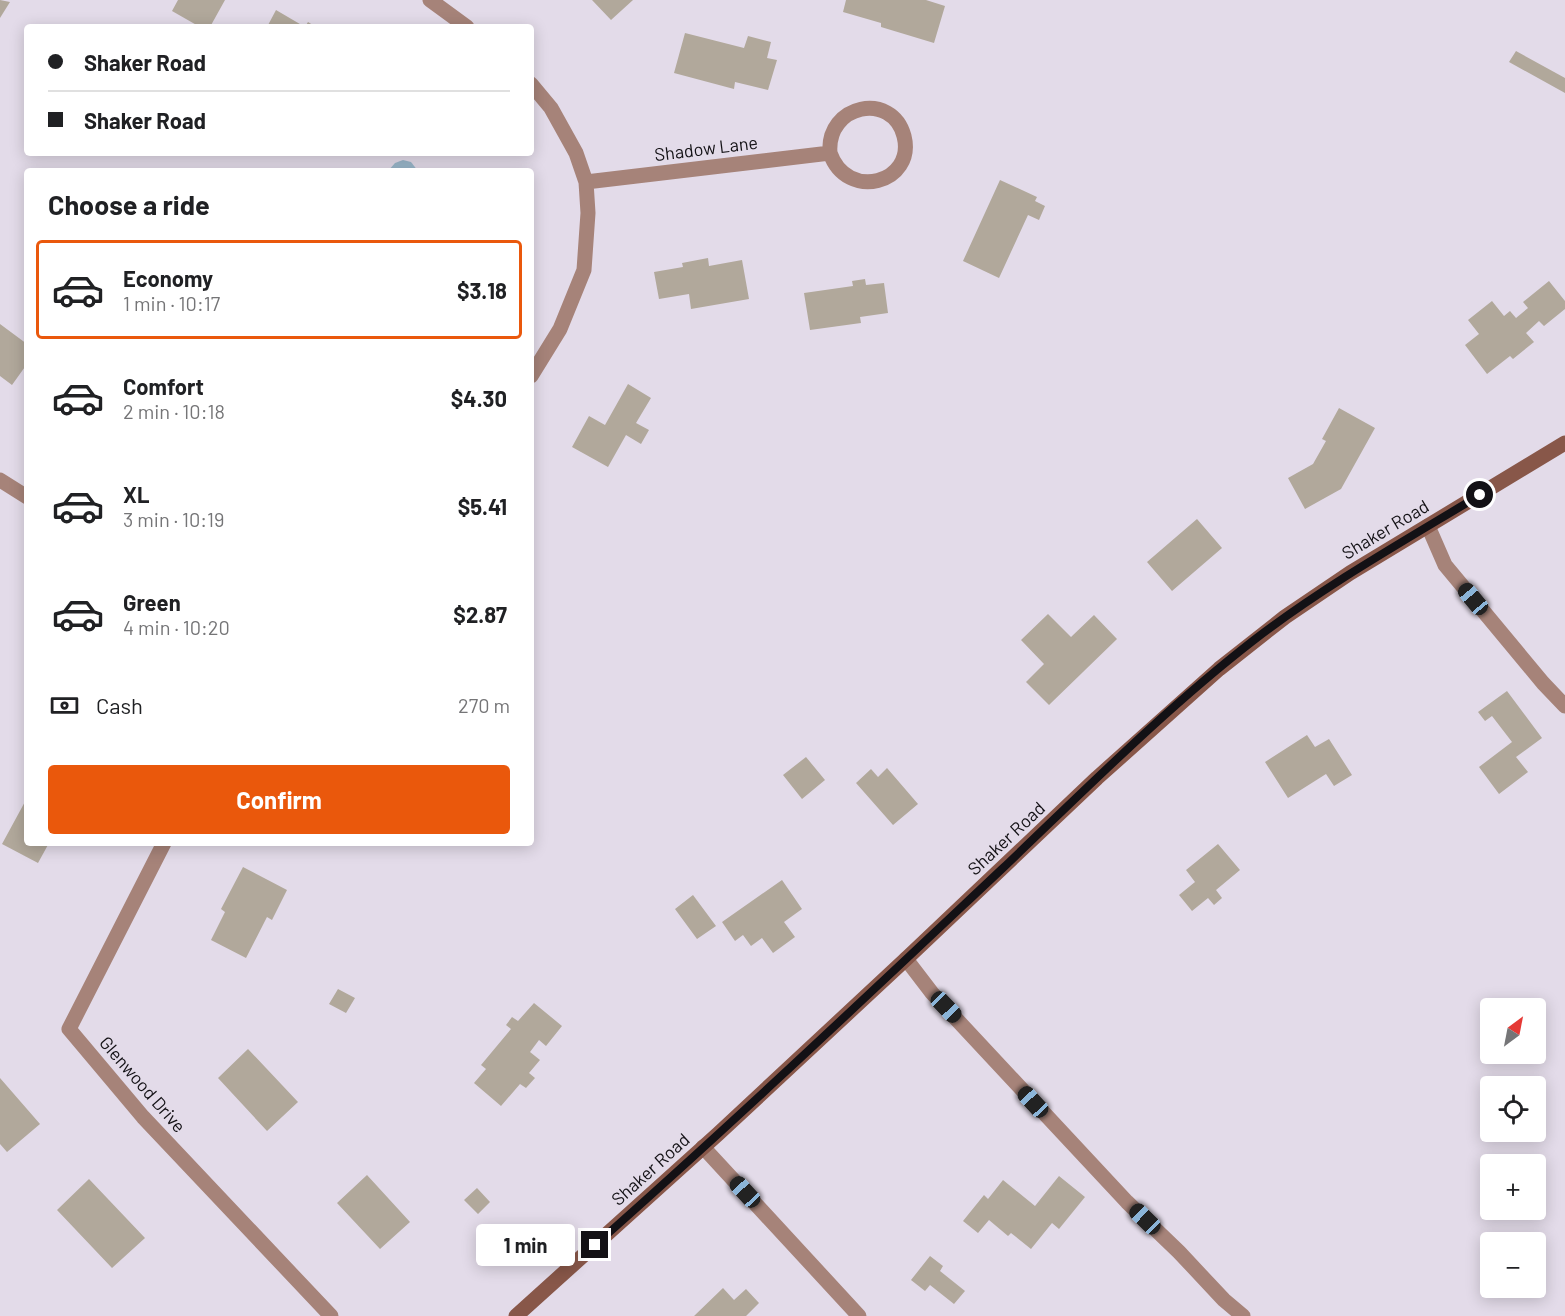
<!DOCTYPE html>
<html lang="en">
<head>
<meta charset="utf-8">
<style>
	:root { --surface:#fff; --page:#f2f2f2; --text:#202124; --muted:#757577; --line:#e0e0e0; --accent:#ea580c }
	body { margin:0; font-family:Barlow,sans-serif; background:var(--page); color:var(--text); height:100vh; display:flex; flex-direction:column; font-size:22px; white-space:nowrap }
	* { box-sizing:border-box; margin:0 }
	p { font-size:20px; color:var(--muted) }
	.icon { flex:none; width:33px; height:33px; fill:none; stroke:currentColor; stroke-width:2; stroke-linecap:round; stroke-linejoin:round }
	.map { position:relative; flex:1; overflow:hidden }
	.sheet { position:absolute; left:24px; top:168px; width:510px; height:678px; display:flex; flex-direction:column; background:var(--surface); border-radius:6px; box-shadow:0 3px 15px #0003 }
	.sheet>* { flex:none }
	.hud { position:absolute; left:24px; top:24px; width:510px; height:132px; border-radius:6px; box-shadow:0 3px 15px #0003; display:grid; align-content:center; height:132px; padding:0 24px; background:var(--surface) }
	.needle { width:39px; rotate:32deg }
	.controls { position:absolute; left:1480px; top:998px; display:grid; gap:12px }
	.controls a { display:grid; place-items:center; width:66px; height:66px; border-radius:6px; background:var(--surface); box-shadow:0 3px 15px #0003; font-size:30px }
	.end { position:absolute; width:27px; height:27px; margin:-14px; border:8px solid #131115; background:#fff; box-shadow:0 0 0 3px #fff }
	.from { border-radius:50% }
	.bubble { position:absolute; height:42px; border-radius:6px; background:var(--surface); box-shadow:0 3px 15px #0003; font-size:20px; font-weight:700; line-height:42px; text-align:center }
	.car { position:absolute; width:18px; height:36px; margin:-18px -9px; border-radius:8px; box-shadow:0 0 4px 2px #0007; background:linear-gradient(#222 24%,#8ab4d8 0 40%,#222 0 76%,#8ab4d8 0 86%,#222 0) }
	.hud b { display:flex; align-items:center; gap:21px; height:57px; font-size:22px }
	.hud b+b { border-top:2px solid var(--line) }
	.hud i { width:15px; height:15px; background:var(--text) }
	ul { padding:0; list-style:none }
	li { display:flex; align-items:center; gap:18px; height:99px; margin:0 12px 9px; padding:0 12px; border:3px solid transparent; border-radius:6px }
	li div { flex:1 }
	li b { display:block; font-size:22px }
	li em { font-style:normal; font-weight:700 }
	li.on { border-color:var(--accent) }
	li>.icon { width:54px; height:54px; stroke-width:1.5 }
	h2 { padding:0 24px; font-size:27px; line-height:72px }
	.pay { display:flex; align-items:center; gap:15px; height:66px; padding:0 24px; font-size:22px }
	.pay p { margin-inline-start:auto }
	.action { display:flex; gap:12px; margin-top:auto; padding:12px 24px }
	.action a { flex:1; height:69px; border-radius:6px; background:var(--accent); color:#fff; font-size:24px; font-weight:700; line-height:69px; text-align:center }
	.map>svg:first-child { display:block }
	.water { fill:url(#water-ripples) }
	.building { fill:#b1a89b }
	.lines { fill:none; stroke-linecap:round; stroke-linejoin:round }
	.lane { stroke:#a68379; stroke-width:15 }
	.street { stroke:#a68379; stroke-width:15 }
	.secondary { stroke:#885749; stroke-width:15 }
	.route { stroke:#131115; stroke-width:8 }
	.labels { text-anchor:middle; dominant-baseline:central; stroke-width:5; stroke-linejoin:round; paint-order:stroke }
	.street-label { font-size:18px; fill:#131115; stroke:#e3dbe9 }
</style>
</head>
<body>
<div class="map">
<svg width="1565" height="1316" viewBox="0 0 1565 1316">
	<defs>
		<pattern id="water-ripples" width="26" height="14" patternUnits="userSpaceOnUse" patternTransform="scale(1.5)"><rect width="26" height="14" fill="#9ab7ca"/><path d="M2 4q2-2 4 0t4 0M15 11q2-2 4 0t4 0" fill="none" stroke="#849cad"/></pattern>
	</defs>
	<rect width="100%" height="100%" fill="#e3dbe9"/>
	<!-- water -->
	<path class="water" d="M403 160 411 162 418 171H388L395 163Z"/>
	<!-- building -->
	<path class="building" d="M0 0 10 2 0 18Z
		M178 0H225L210 27H200L172 11Z
		M592 0H633L611 20Z
		M846 0H926L945 6 934 43 881 27V23L843 12Z
		M276 10 305 27 308 22 316 27H267Z
		M685 33 744 48 748 36 771 42 767 58 777 60 768 90 735 82 734 89 674 73Z
		M1516 51 1565 78V93L1509 62Z
		M1000 180 1037 197 1035 201 1045 206 1039 220 1028 215 999 278 963 261Z
		M708 258 709 266 742 260 749 299 691 309 689 294 659 299 654 272 683 267 682 263Z
		M865 279 866 285 884 283 888 313 860 317 861 323 810 330 804 293 853 286 852 281Z
		M1549 281 1565 301V309L1544 326 1539 321 1526 333 1534 342 1513 359 1510 356 1487 374 1465 345 1479 334 1468 320 1492 301 1504 316 1510 311 1516 318 1528 308 1523 302Z
		M0 324 27 344V364L12 385 0 376Z
		M628 384 651 398 636 423 649 430 641 444 626 435 608 467 572 447 589 416 605 425Z
		M1339 408 1375 428 1341 489 1305 509 1288 478 1313 464 1326 441 1322 439Z
		M1197 519 1222 548 1172 591 1147 562Z
		M1048 614 1071 637 1094 615 1117 639 1049 705 1026 682 1044 664 1021 640Z
		M1507 691 1542 738 1516 757 1528 772 1499 794 1479 767 1512 742 1492 716 1485 721 1478 712Z
		M1307 735 1315 747 1329 739 1352 775 1334 786 1326 774 1288 798 1265 762Z
		M806 757 825 780 802 799 783 775Z
		M887 768 918 804 893 825 856 783 871 769 878 777Z
		M27 798V843H49L38 863 2 844Z
		M1218 844 1240 870 1216 890 1222 898 1214 905 1208 898 1192 911 1179 895 1195 882 1186 870Z
		M243 867 287 890 272 920 267 917 246 958 211 940 225 912 221 909Z
		M782 880 802 909 784 922 795 937 773 953 762 938 751 946 743 935 735 941 722 922Z
		M693 895 716 926 697 939 675 909Z
		M338 989 355 998 346 1013 329 1004Z
		M534 1003 562 1026 546 1046 539 1040 530 1052 540 1060 529 1073 535 1078 526 1088 520 1084 501 1106 474 1083 486 1069 481 1065 511 1029 506 1025 512 1017 518 1021Z
		M248 1049 298 1102 267 1131 218 1078Z
		M0 1078 40 1124 7 1152 0 1144Z
		M367 1175 410 1222 380 1249 337 1203Z
		M1059 1176 1085 1197 1059 1229 1052 1223 1031 1249 1011 1233 1008 1236 989 1220 978 1233 963 1221 984 1195 988 1199 1003 1180 1035 1206Z
		M89 1179 145 1238 112 1268 57 1210Z
		M477 1188 490 1202 478 1214 464 1200Z
		M930 1256 943 1266 940 1271 965 1291 954 1304 930 1285 925 1291 911 1280Z
		M723 1288 734 1300 746 1289 759 1303 746 1316H694Z"/>
	<g class="lines">
		<!-- lane -->
		<path class="lane" d="M1428 526 1445 565 1543 683 1565 706
			M906 959 932 993 1127 1202 1179 1252 1224 1300 1243 1316
			M703 1147 859 1316"/>
		<!-- street -->
		<path class="street" d="M430 0 467 27
			M531 84 551 108 576 153 586 182 588 213 584 270 560 329 531 376
			M586 182 830 153C826 104 892 91 904 136 916 183 847 202 830 153
			M0 480 27 497
			M164 843 69 1029 143 1117 331 1316"/>
		<!-- secondary -->
		<path class="secondary" d="M516 1316 718 1134 906 959 1097 778 1219 669 1285 617 1350 573 1565 443"/>
	</g>
	<g class="lines">
		<!-- route -->
		<path class="route" d="M595 1245C734 1122 868 995 1003 868 1085 790 1165 709 1254 640 1326 585 1404 541 1480 495"/>
	</g>
	<g class="labels">
		<!-- street labels -->
		<g class="street-label">
			<text transform="translate(706 148) rotate(-7)">Shadow Lane</text>
			<text transform="translate(1385 529) rotate(-31)">Shaker Road</text>
			<text transform="translate(1006 838) rotate(-43)">Shaker Road</text>
			<text transform="translate(143 1084) rotate(49)">Glenwood Drive</text>
			<text transform="translate(650 1169) rotate(-42)">Shaker Road</text>
		</g>
	</g>
</svg>
<div class="controls">
<a><svg class="needle" viewBox="-14 -14 28 28"><path d="M0-13l5 13h-10z" fill="#e53935"/><path d="M0 13l5-13h-10z" fill="#757577"/></svg></a>
<a><svg class="icon" aria-label="locate" viewBox="0 0 24 24"><circle cx="12" cy="12" r="6"/><path d="M12 2v4M12 18v4M2 12h4M18 12h4"/></svg></a>
<a>+</a>
<a>−</a>
</div>
<i class="end from" style="left:1480px;top:495px"></i>
<i class="end" style="left:595px;top:1245px"></i>
<div class="bubble" style="left:476px;top:1224px;width:99px">1 min</div>
<i class="car" style="left:1473px;top:599px;rotate:320deg"></i>
<i class="car" style="left:946px;top:1007px;rotate:136deg"></i>
<i class="car" style="left:1033px;top:1102px;rotate:317deg"></i>
<i class="car" style="left:745px;top:1192px;rotate:317deg"></i>
<i class="car" style="left:1145px;top:1219px;rotate:314deg"></i>
<div class="hud">
<b><i class="from"></i>Shaker Road</b>
<b><i></i>Shaker Road</b>
</div>
<section class="sheet">
<h2>Choose a ride</h2>
<ul>
<li class="on"><svg class="icon" aria-label="car" viewBox="0 0 24 24"><path d="M5 17H2v-5l4-1 3-4h7l3 4 3 1v5h-3M9 17h6M6 11h13"/><circle cx="7" cy="17" r="2"/><circle cx="17" cy="17" r="2"/></svg><div><b>Economy</b><p>1 min · 10:17</p></div><em>$3.18</em></li>
<li><svg class="icon" aria-label="car" viewBox="0 0 24 24"><path d="M5 17H2v-5l4-1 3-4h7l3 4 3 1v5h-3M9 17h6M6 11h13"/><circle cx="7" cy="17" r="2"/><circle cx="17" cy="17" r="2"/></svg><div><b>Comfort</b><p>2 min · 10:18</p></div><em>$4.30</em></li>
<li><svg class="icon" aria-label="car" viewBox="0 0 24 24"><path d="M5 17H2v-5l4-1 3-4h7l3 4 3 1v5h-3M9 17h6M6 11h13"/><circle cx="7" cy="17" r="2"/><circle cx="17" cy="17" r="2"/></svg><div><b>XL</b><p>3 min · 10:19</p></div><em>$5.41</em></li>
<li><svg class="icon" aria-label="car" viewBox="0 0 24 24"><path d="M5 17H2v-5l4-1 3-4h7l3 4 3 1v5h-3M9 17h6M6 11h13"/><circle cx="7" cy="17" r="2"/><circle cx="17" cy="17" r="2"/></svg><div><b>Green</b><p>4 min · 10:20</p></div><em>$2.87</em></li>
</ul>
<div class="pay"><svg class="icon" aria-label="cash" viewBox="0 0 24 24"><path d="M3 7h18v10H3z"/><circle cx="12" cy="12" r="2"/></svg>Cash<p>270 m</p></div>
<div class="action"><a>Confirm</a></div>
</section>
</div>
</body>
</html>
